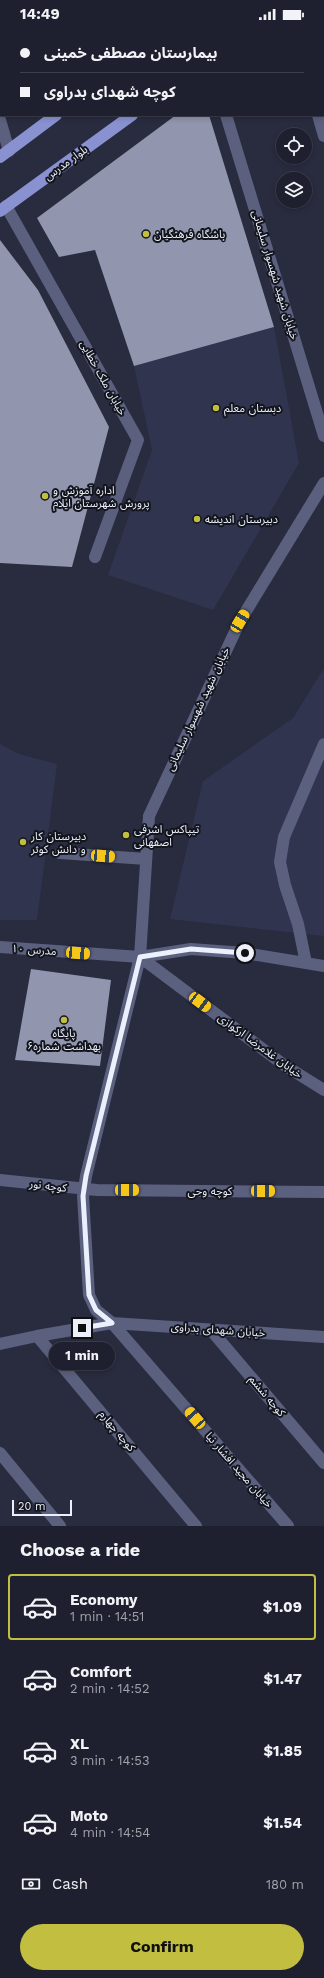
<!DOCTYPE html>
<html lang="en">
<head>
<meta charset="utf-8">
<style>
	:root { --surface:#1f202f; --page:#2c2d3b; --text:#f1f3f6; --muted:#a1a3aa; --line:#3c3e4b; --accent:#c1be40 }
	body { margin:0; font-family:"Work Sans","Noto Sans Arabic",sans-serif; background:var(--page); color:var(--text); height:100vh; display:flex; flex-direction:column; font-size:15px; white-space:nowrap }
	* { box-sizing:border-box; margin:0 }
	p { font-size:13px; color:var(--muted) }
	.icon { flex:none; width:22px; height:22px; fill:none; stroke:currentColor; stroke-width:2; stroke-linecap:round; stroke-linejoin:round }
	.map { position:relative; height:1498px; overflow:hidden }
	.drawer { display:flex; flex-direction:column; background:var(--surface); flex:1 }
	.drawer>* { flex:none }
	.hud { position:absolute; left:0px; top:0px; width:324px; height:88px; box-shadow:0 2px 6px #0003,0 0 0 1px var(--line); display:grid; align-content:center; height:88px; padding:0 20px; background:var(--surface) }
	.tools { position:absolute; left:276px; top:100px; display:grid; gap:8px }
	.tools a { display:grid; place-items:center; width:36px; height:36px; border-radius:50%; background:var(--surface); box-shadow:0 2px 6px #0003,0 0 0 1px var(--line); font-size:20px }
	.scale { position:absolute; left:12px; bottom:10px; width:60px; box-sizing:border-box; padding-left:4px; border:2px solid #eceffc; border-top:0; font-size:11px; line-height:14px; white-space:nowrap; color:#eceffc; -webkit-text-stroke:3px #13151d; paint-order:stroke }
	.end { position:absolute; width:18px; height:18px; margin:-9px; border:5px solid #eceffc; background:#111; box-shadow:0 0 0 2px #111 }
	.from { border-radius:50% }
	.bubble { position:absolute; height:28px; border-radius:14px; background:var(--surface); box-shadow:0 2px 6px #0003,0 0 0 1px var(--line); font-size:13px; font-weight:700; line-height:28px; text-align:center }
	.car { position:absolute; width:12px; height:24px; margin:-12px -6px; border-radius:5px; box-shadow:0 0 3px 1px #0007; background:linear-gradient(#f5c518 24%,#345 0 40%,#f5c518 0 76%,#345 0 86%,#f5c518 0) }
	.hud b { display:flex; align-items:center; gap:14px; height:38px; font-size:15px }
	.hud b+b { border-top:1px solid var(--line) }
	.hud i { width:10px; height:10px; background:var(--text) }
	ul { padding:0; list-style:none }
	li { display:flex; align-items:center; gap:12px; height:66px; margin:0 8px 6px; padding:0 12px; border:2px solid transparent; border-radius:4px }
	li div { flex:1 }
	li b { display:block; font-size:15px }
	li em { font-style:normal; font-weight:700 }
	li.active { border-color:var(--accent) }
	li>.icon { width:36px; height:36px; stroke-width:1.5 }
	h2 { padding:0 20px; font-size:18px; line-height:48px }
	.pay { display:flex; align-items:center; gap:10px; height:44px; padding:0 20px; font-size:15px }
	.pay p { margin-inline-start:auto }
	.primary-button { display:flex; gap:8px; margin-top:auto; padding:8px 20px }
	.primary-button a { flex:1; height:46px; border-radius:24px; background:var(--accent); color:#111; font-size:16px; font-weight:700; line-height:46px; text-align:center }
	.status { display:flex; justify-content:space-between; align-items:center; height:28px; padding:0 20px; background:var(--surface); direction:ltr }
	.status svg { height:11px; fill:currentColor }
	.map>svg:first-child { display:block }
	.built { fill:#31344e }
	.building { fill:#9195ad }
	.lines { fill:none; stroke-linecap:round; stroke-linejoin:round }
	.minor { stroke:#5b607f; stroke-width:12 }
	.major { stroke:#8991d1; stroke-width:12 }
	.route { stroke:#eceffc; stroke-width:5 }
	.poi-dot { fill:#c1be40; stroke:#13151d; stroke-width:1.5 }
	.labels { text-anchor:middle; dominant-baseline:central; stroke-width:4; stroke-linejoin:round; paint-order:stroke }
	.street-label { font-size:11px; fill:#eceffc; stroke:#13151d }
	.poi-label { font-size:11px; fill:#eceffc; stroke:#13151d; text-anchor:start }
</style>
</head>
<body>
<div class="status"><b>14:49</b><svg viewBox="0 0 49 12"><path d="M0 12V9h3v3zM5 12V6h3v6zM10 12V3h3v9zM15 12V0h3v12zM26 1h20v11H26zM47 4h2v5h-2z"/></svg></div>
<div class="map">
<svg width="324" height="1498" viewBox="0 0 324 1498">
	<rect width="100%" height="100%" fill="#292b3f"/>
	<!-- built -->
	<path class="built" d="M274 299 299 435 213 582 108 547 152 422 134 338Z
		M324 640V908L170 891 203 753 293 690Z
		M0 716 19 726 57 736 37 892H0Z"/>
	<!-- building -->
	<path class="building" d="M176 87H209L274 299 134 338 95 222 59 229 37 190Z
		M0 212 38 262 109 399 72 539 0 535Z
		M31 941 111 952 100 1038 15 1032Z"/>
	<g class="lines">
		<!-- minor -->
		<path class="minor" d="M46 0 47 1
			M128 0V1
			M293 0 294 1
			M226 87 324 408
			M318 87 324 108
			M0 92 9 123
			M6 178 138 412 95 529
			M60 825 146 831
			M0 919 140 929 191 921 245 925 324 938
			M140 929 284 1037 324 1062
			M306 935 298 896 285 857 280 834 284 809 324 716
			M0 1152 97 1162 324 1164
			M211 1302 324 1435
			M37 1308 196 1498
			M0 1316 37 1308 112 1295 324 1309
			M0 1425 60 1498
			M288 1498 112 1295 96 1282 89 1267 83 1168 86 1148 140 929 149 788 240 593 324 455"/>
		<!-- major -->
		<path class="major" d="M180 1 181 0
			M251 1 252 0
			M0 129 56 87
			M0 183 132 87"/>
	</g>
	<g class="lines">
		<!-- route -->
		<path class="route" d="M82 1300 112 1295 96 1282 89 1267 83 1168 86 1148 140 929 191 921 245 925"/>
	</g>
	<!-- markers -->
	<g class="poi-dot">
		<circle cx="146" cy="206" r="4"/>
		<circle cx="216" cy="380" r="4"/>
		<circle cx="45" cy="468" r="4"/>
		<circle cx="197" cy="491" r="4"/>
		<circle cx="126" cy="807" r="4"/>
		<circle cx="23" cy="814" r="4"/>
		<circle cx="64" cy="992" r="4"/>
	</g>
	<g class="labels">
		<!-- street labels -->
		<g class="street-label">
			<text transform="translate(66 135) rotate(-36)">بلوار مدرس</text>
			<text transform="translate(275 247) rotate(73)">خیابان شهید شهسوار سلیمانی</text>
			<text transform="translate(103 350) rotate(61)">خیابان ملک خطایی</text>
			<text transform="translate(198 681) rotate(-65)">خیابان شهید شهسوار سلیمانی</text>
			<text transform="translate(34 922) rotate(4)">مدرس ۱۰</text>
			<text transform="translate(260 1018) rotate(36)">خیابان غلامرضا ارکوازی</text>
			<text transform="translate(48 1158) rotate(7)">کوچه نور</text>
			<text x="210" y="1163">کوچه وحی</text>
			<text transform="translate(218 1302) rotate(4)">خیابان شهدای بدراوی</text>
			<text transform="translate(267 1368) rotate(50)">کوچه ششم</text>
			<text transform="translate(117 1403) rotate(50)">کوچه چهارم</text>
			<text transform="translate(239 1442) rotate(49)">خیابان مجید افشار نیا</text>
		</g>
		<!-- poi labels -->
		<g class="poi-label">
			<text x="154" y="206">باشگاه فرهنگیان</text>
			<text x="224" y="380">دبستان معلم</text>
			<text x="53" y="462">اداره آموزش و<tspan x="53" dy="13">پرورش شهرستان ایلام</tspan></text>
			<text x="205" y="491">دبیرستان اندیشه</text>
			<text x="134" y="801">تیپاکس اشرفی<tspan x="134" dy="13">اصفهانی</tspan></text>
			<text x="31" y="808">دبیرستان کار<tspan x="31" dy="13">و دانش کوثر</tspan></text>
			<text x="64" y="1005" text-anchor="middle">پایگاه<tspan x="64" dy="13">بهداشت شماره۶</tspan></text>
		</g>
	</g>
</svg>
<div class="tools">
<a><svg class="icon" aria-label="locate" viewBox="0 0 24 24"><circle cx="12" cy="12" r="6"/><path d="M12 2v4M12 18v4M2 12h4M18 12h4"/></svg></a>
<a><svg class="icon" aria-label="layers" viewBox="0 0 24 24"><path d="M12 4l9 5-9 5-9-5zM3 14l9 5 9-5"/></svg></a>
</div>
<div class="scale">20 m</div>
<i class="end from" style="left:245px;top:925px"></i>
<i class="end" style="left:82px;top:1300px"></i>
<div class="bubble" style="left:49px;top:1314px;width:66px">1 min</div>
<i class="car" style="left:240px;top:593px;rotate:31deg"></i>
<i class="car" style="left:103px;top:828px;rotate:94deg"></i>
<i class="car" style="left:78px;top:925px;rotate:94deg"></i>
<i class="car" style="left:200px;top:974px;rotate:127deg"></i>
<i class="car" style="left:127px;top:1162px;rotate:90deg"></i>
<i class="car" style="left:263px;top:1163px;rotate:90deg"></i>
<i class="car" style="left:195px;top:1390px;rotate:319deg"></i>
<div class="hud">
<b><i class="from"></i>بیمارستان مصطفی خمینی</b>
<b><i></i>کوچه شهدای بدراوی</b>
</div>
</div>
<section class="drawer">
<h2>Choose a ride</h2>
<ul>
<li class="active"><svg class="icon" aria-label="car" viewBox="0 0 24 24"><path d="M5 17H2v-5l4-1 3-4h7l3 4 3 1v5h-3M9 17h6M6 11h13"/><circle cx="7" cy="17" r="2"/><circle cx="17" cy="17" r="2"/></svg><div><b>Economy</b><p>1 min · 14:51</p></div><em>$1.09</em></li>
<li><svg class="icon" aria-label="car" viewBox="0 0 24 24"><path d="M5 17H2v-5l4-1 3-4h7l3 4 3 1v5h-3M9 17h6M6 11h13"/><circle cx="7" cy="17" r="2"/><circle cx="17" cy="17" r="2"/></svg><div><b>Comfort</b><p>2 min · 14:52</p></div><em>$1.47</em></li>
<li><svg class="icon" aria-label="car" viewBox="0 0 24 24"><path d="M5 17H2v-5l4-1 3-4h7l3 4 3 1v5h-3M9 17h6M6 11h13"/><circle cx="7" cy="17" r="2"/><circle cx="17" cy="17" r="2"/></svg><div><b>XL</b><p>3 min · 14:53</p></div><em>$1.85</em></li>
<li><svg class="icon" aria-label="car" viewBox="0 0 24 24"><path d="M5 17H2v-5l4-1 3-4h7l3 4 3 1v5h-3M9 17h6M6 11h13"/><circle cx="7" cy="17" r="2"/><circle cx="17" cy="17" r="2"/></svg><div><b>Moto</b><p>4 min · 14:54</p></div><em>$1.54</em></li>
</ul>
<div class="pay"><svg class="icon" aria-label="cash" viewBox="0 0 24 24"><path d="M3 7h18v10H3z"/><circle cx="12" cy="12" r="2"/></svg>Cash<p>180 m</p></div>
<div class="primary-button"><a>Confirm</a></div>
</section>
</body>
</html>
